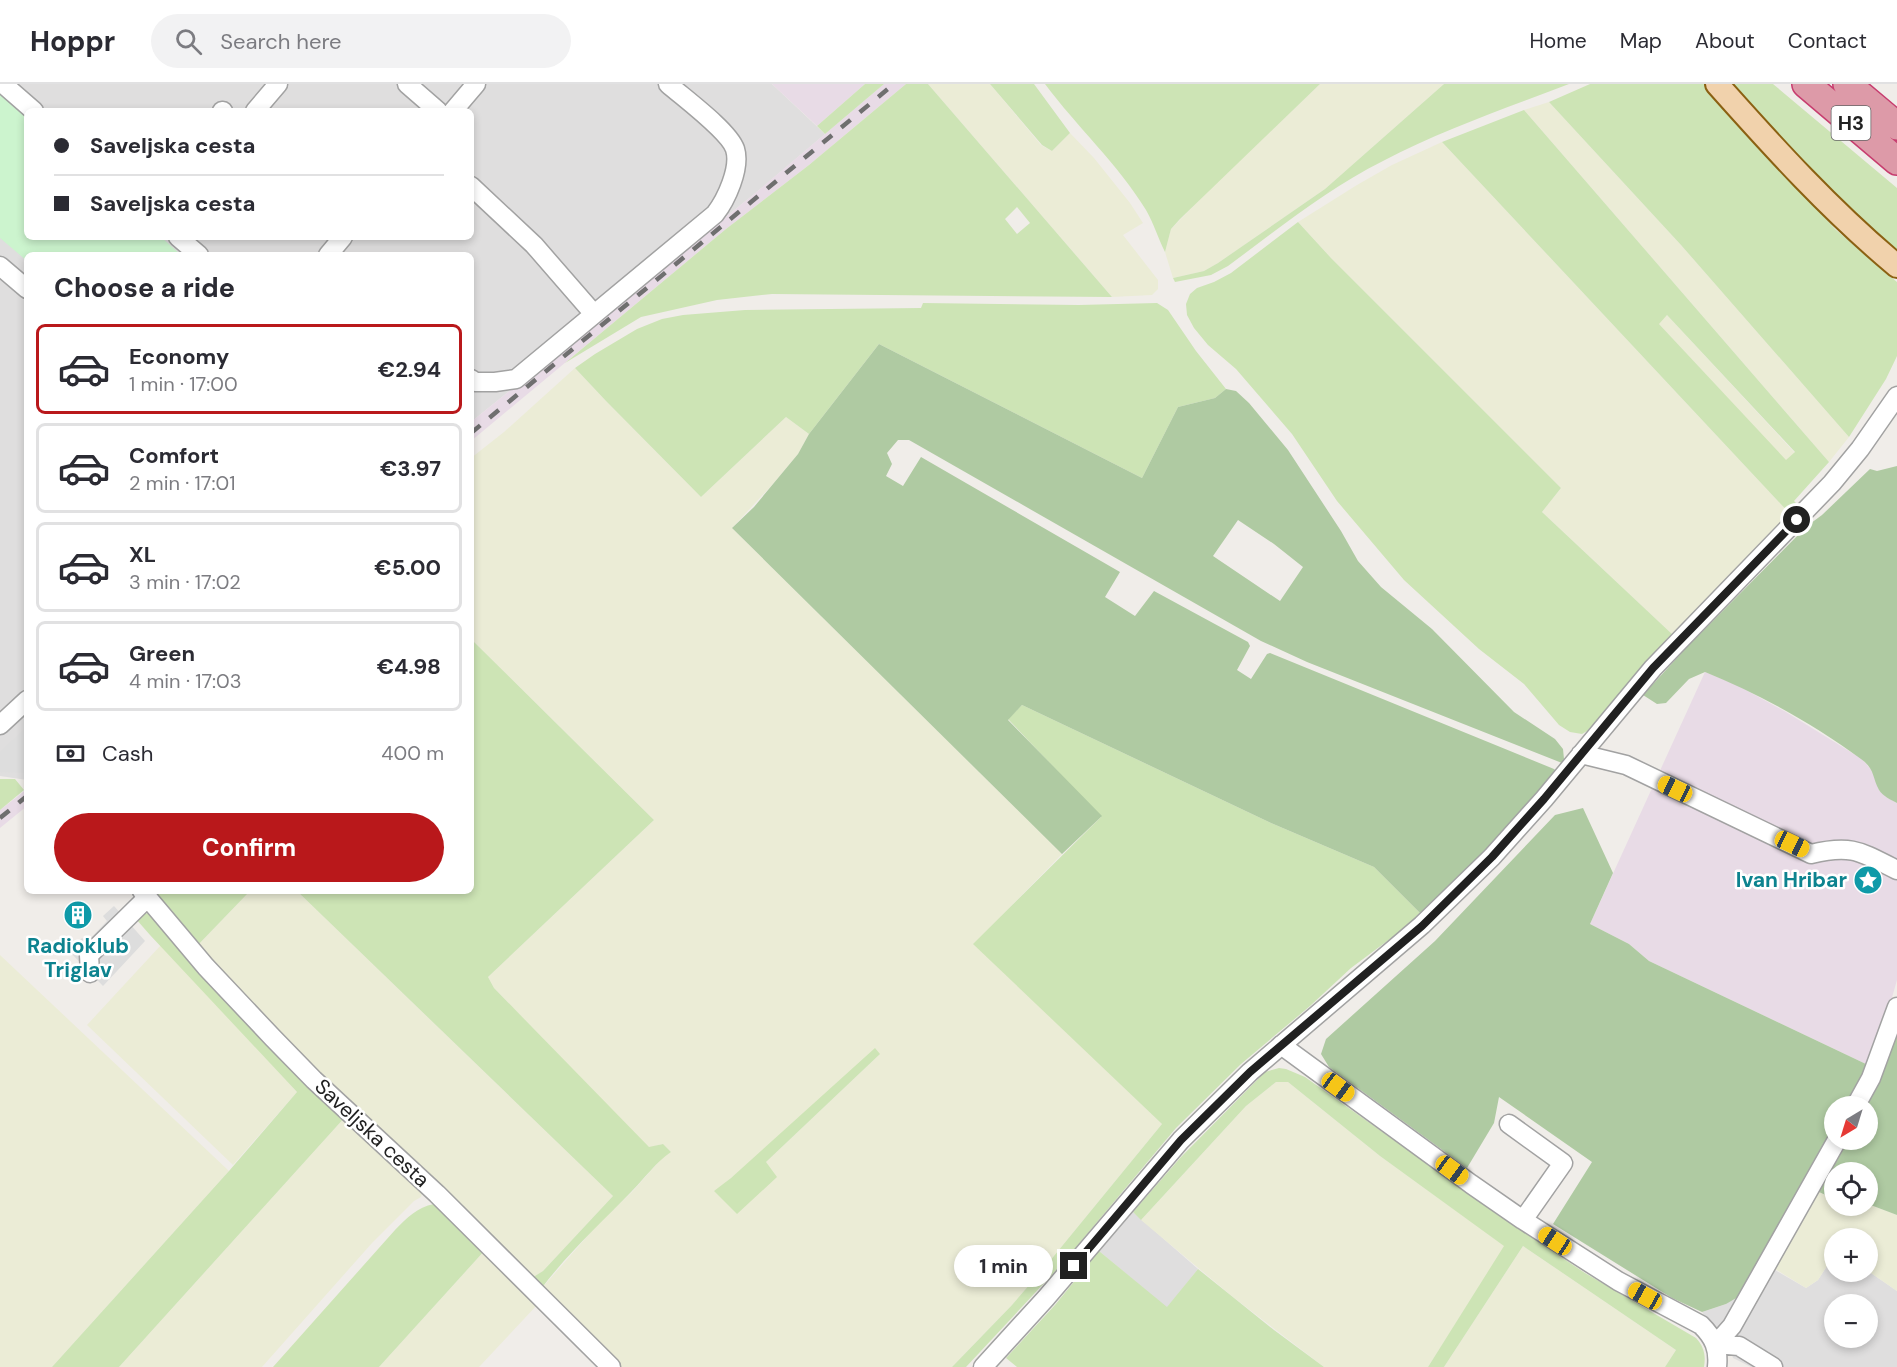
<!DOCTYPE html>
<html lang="en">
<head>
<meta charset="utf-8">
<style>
	:root { --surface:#fff; --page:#f2f2f3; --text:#2b2b33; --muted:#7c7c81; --line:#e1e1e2; --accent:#b9181b }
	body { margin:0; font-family:"DM Sans",sans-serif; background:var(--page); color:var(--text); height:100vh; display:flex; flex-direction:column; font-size:22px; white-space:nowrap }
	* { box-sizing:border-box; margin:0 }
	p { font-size:20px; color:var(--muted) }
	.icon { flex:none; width:33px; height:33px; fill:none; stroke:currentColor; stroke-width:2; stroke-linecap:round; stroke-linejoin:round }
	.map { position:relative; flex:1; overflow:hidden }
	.side { position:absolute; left:24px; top:168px; width:450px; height:642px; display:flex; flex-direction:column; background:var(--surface); border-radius:9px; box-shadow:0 3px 9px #0003 }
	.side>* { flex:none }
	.guide { position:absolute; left:24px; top:24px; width:450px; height:132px; border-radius:9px; box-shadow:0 3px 9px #0003; display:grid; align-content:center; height:132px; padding:0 30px; background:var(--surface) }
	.needle { width:39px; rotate:218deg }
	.buttons { position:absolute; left:1824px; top:1012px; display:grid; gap:12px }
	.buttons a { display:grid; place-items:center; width:54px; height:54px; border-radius:50%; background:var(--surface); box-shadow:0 3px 9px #0003; font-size:30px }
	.end { position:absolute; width:27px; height:27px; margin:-14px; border:8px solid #212121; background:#fff; box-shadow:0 0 0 3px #fff }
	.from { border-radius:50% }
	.bubble { position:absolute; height:42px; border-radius:21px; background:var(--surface); box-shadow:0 3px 9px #0003; font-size:20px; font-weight:700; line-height:42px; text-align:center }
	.car { position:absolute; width:18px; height:36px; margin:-18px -9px; border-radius:8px; box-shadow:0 0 4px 2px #0007; background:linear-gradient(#f5c518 24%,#345 0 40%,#f5c518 0 76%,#345 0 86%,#f5c518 0) }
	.guide b { display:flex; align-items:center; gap:21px; height:57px; font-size:22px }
	.guide b+b { border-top:2px solid var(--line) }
	.guide i { width:15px; height:15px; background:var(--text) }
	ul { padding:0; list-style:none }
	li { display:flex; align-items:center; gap:18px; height:90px; margin:0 12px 9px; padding:0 18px; border:3px solid var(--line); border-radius:9px }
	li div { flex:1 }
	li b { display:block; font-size:22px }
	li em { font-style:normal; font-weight:700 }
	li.active { border-color:var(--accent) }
	li>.icon { width:54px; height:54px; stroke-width:1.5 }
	h2 { padding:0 30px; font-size:27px; line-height:72px }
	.pay { display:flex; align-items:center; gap:15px; height:66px; padding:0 30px; font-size:22px }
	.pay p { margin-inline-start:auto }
	.button { display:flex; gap:12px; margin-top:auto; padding:12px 30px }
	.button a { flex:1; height:69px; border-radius:36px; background:var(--accent); color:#fff; font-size:24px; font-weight:700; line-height:69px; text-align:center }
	header { display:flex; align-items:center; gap:36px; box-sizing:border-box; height:84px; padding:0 30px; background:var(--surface); border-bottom:2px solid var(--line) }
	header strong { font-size:28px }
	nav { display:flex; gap:33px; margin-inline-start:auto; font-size:21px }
	.search { width:420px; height:54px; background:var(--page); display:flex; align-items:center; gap:15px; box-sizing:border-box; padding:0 21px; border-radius:33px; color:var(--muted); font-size:22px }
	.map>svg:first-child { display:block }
	.residential { fill:#dfdede; fill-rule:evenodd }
	.industrial { fill:#e8dbe6 }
	.farmland { fill:#ebecd6; fill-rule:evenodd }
	.grass { fill:#cde4b5; fill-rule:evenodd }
	.forest { fill:#afcaa2; fill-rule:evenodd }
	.park { fill:#ccf4ce }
	.parking { fill:#ddd }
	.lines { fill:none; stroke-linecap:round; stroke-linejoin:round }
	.minor-casing { stroke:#a2a2a2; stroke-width:21 }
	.major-casing { stroke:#8b6112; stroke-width:26 }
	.highway-casing { stroke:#c73d6f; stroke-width:30 }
	.minor { stroke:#fff; stroke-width:18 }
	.major { stroke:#f1d2ac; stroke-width:22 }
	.highway { stroke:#dd9aa8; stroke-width:27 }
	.rail { stroke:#6f6f6f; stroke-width:4.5; stroke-dasharray:12 12; stroke-linecap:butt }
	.route { stroke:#212121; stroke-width:8 }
	.labels { text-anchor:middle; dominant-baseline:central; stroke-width:5; stroke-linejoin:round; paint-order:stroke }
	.shield { fill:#fff; stroke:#646464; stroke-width:1.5 }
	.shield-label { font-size:20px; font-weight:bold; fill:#212121 }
	.culture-label { font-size:21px; font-weight:bold; fill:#0d838f; stroke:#fff; text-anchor:end }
	.street-label { font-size:21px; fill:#212121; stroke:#fff }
</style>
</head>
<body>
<header>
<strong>Hoppr</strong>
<div class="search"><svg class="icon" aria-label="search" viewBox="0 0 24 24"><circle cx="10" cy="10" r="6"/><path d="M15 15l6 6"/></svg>Search here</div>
<nav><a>Home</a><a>Map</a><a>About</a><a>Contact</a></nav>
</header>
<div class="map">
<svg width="1897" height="1283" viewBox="0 0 1897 1283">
	<rect width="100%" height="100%" fill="#f0ede9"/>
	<!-- residential -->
	<path class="residential" d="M0 0H772L825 50 753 111 471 338V171H27V696L0 692ZM27 27H471V153H27Z
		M1133 1128 1198 1185 1167 1224 1099 1167Z
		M1834 1171V1188L1868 1187 1897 1207V1283H1751L1733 1274 1727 1259 1702 1228 1726 1220 1761 1178 1806 1204 1818 1196ZM1834 1221H1868V1254H1834Z"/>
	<!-- industrial -->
	<path class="industrial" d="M772 0H865L817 42Z
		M884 0H906L809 81 726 145 471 357V338L753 111Z
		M1705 588 1737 601 1786 628 1862 675 1874 689 1879 706 1885 712 1897 719V896L1885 938 1868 981 1649 877 1629 860 1590 840Z
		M27 705V722L0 744V726Z"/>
	<!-- farmland -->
	<path class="farmland" d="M928 0H990L1041 61 1052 67 1070 49 1094 74 1130 119 1143 139 1123 151 1158 196V205L1152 211 1112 213Z
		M1320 0H1444L1325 105 1218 179 1204 187 1173 194 1165 168 1171 145 1208 107Z
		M1549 18 1681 161 1849 353 1829 378 1524 26Z
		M1442 58 1791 431 1673 551 1542 428 1561 404 1331 174 1298 138 1357 101 1392 81Z
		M1667 231 1795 369 1786 377 1658 239Z
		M575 284 606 317 701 413 786 333 809 350 798 370 772 401 732 444 1062 770 974 860 1162 1040 1049 1178 1012 1221 952 1283H617L541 1205 599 1139 632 1108 663 1073 671 1068 662 1060 649 1064 494 904 488 893 654 736 471 555V374L504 348ZM880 970 766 1078 714 1108 731 1094Z
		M250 807H297L613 1112 543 1187 530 1195 287 963 196 863Z
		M161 861 297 1008 233 1081 87 941Z
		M0 871 229 1087 52 1283H0Z
		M1276 998H1288L1380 1072 1505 1162 1428 1283H1324L1233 1213 1141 1136 1246 1022Z
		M346 1032 423 1106 421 1113 414 1117 372 1159 262 1283H119Z
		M1819 1108 1834 1115V1122H1868V1120L1897 1131V1207L1868 1187V1155H1834V1171L1818 1196 1806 1204 1775 1185 1810 1117Z
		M1523 1162 1676 1266 1665 1283H1444Z
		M486 1165 539 1219 479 1283H379Z"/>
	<!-- grass -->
	<path class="grass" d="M865 0H884L825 50 817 42Z
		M906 0H928L1112 213 772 210 717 216 641 233 565 279 726 145 809 81ZM1017 123 1030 139 1017 150 1005 135Z
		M990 0H1034L1070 49 1052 67 1042 61Z
		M1045 0H1320L1180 135 1171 145 1165 168C1158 154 1154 140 1146 126 1118 80 1077 43 1045 0Z
		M1444 0H1569C1507 24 1442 46 1383 77 1327 105 1278 145 1228 182L1211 191 1175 198 1173 194 1204 187 1218 179 1325 105Z
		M1590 0H1704L1835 145 1897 198V272L1886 295 1849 353 1681 161 1549 18Z
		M1731 0H1773L1897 104V166L1836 114Z
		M1524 26 1829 378 1794 417 1799 422 1791 431 1442 58ZM1667 231 1795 368 1786 376 1659 240Z
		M1298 138 1331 174 1561 404 1542 428 1673 551 1587 647 1582 650 1570 648 1559 641 1524 600 1479 565 1404 496 1337 417 1292 350 1236 285 1208 261 1194 244 1187 231 1186 220 1190 210 1197 204 1214 198 1231 189Z
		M923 219 1079 221 1157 219 1168 226 1196 267 1226 305 1215 314 1178 323 1142 394 879 260 809 350 786 333 701 413 606 317 575 284 595 270 637 245 662 235 683 231 745 226 921 224Z
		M471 555 654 736 488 893 494 904 649 1063 663 1060 671 1068C656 1078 645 1094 632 1107 601 1139 568 1169 541 1205L530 1195 543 1187 613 1112 297 807H471Z
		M1022 621 1271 739 1374 783 1422 831 1351 884 1310 922 1241 980 1176 1044 1061 1181 966 1283H952L1012 1221 1049 1178 1162 1040 973 860 1101 733 1008 635Z
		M0 695H15L24 706 0 726Z
		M149 807H250L196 863Z
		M142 829 152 830 346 1032 119 1283H52L229 1087 297 1008 150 851 136 835Z
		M875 964 880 970 766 1078 777 1093 737 1130 714 1107 731 1094Z
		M1279 984 1286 985 1305 993 1519 1145 1585 1189 1696 1254C1704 1263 1706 1271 1704 1283H1665L1676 1266 1523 1162 1444 1283H1428L1504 1162 1380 1072 1288 998H1276L1246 1022 1141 1136 1133 1128 1181 1073 1265 988Z
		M434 1120 444 1126 486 1165 379 1283H273L395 1146C407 1134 417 1123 434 1120Z
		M1099 1167 1167 1223 1198 1185 1274 1246 1324 1283H1017L1006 1274 1055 1221Z"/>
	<!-- forest -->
	<path class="forest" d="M879 260 1142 394 1178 323 1215 314 1226 305 1236 307 1249 319 1288 366 1341 447 1358 477 1381 503 1432 545 1514 628 1555 655 1563 665 1564 675 1562 679 1307 578 1261 557 909 356H898L887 369 892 380 886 392 903 402 921 373 1120 488 1105 513 1135 532 1154 507 1248 558 1250 562 1237 586 1251 595 1267 570 1270 569 1554 685 1557 688 1487 768 1422 831 1374 783 1271 739 1022 621 1008 636 1102 732 1062 770 732 444 754 423 798 370 809 350ZM1238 436 1274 460 1303 483 1280 517 1213 472Z
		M1897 382V719C1891 716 1883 712 1879 706 1872 693 1875 685 1861 675 1814 640 1759 610 1705 588L1689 595 1666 619 1657 620 1643 611 1687 563 1807 442 1822 431 1870 385 1877 387Z
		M1583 724 1613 789 1590 840 1629 860 1649 877 1868 981 1849 1023H1834V1049L1743 1210 1726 1220 1702 1228 1672 1214 1553 1140 1592 1078 1499 1013 1494 1039 1467 1084 1329 983 1321 970 1326 955 1435 857 1555 731Z
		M1897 948V1131L1868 1120V1089H1834V1115L1819 1108 1824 1091 1843 1056H1868V1023H1862Z"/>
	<!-- park -->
	<path class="park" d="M0 8 27 33V153H161L181 171H27V177L0 154Z"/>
	<!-- parking -->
	<path class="parking" d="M27 643V689L0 688V668Z
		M114 822 145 857 103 902 69 867 82 854 87 858 107 837 103 832Z"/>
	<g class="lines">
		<!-- minor casing -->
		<g class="minor-casing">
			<path id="minor" d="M3 0 34 27
				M407 0 438 27
				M222 27H223
				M255 27 278 0
				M453 27 476 0
				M471 102 534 161 594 230
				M178 153 199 171
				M328 171 343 153
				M0 182 27 205
				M471 295 475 298H495L516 295 715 130C726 116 741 84 735 65 729 47 684 14 668 0
				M0 641 27 616
				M1581 670 1626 681 1811 770C1852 760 1861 768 1897 786
				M142 807 206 883 273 954 314 996 437 1110 611 1283
				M90 889 89 871 148 813
				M1281 961 1471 1100 1523 1136 1618 1197 1701 1241C1714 1254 1719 1265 1717 1283
				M1855 1023 1871 994 1897 923
				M1509 1040 1563 1079 1523 1136
				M1716 1260 1732 1242 1837 1056
				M1716 1260 1739 1262 1773 1283
				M983 1283 1046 1214 1181 1056 1250 988 1422 841 1492 773 1544 715 1653 584 1832 399 1860 365 1897 312"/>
		</g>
		<!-- major casing -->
		<g class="major-casing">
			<path id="major" d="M1717 0C1774 64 1831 127 1897 182"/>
		</g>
		<!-- highway casing -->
		<g class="highway-casing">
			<path id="highway" d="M1806 0 1897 77
				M1847 0 1897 42"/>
		</g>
		<!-- minor -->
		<use href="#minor" class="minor"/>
		<!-- major -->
		<use href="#major" class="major"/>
		<!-- highway -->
		<use href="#highway" class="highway"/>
		<!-- rail -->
		<path class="rail" d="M471 349 894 0
			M0 734 27 712"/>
	</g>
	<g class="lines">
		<!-- route -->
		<path class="route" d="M1074 1182 1181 1056 1250 988 1422 842 1492 773 1544 715 1653 584 1797 436"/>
	</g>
	<!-- icons -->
	<defs>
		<g id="sight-disc" transform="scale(1.5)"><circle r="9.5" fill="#0f9aa8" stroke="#fff"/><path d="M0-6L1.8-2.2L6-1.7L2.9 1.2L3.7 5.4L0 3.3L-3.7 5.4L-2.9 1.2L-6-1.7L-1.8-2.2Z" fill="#fff"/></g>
		<g id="building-disc" transform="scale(1.5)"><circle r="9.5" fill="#0f9aa8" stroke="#fff"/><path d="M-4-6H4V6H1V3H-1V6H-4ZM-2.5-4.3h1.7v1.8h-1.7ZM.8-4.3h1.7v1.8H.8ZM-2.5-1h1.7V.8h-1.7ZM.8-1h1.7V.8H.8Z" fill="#fff"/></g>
	</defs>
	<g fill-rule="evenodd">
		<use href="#sight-disc" x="1868" y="796"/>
		<use href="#building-disc" x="78" y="831"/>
	</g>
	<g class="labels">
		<!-- shield labels -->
		<rect class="shield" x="1831.5" y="22" width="39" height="34" rx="4.5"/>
		<g class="shield-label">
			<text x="1851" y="39">H3</text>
		</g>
		<!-- culture labels -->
		<g class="culture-label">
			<text x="1847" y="796">Ivan Hribar</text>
			<text x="78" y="862" text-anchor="middle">Radioklub<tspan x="78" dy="24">Triglav</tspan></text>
		</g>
		<!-- street labels -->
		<g class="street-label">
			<text transform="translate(372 1049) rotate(43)">Saveljska cesta</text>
		</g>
	</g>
</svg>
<div class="buttons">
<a><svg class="needle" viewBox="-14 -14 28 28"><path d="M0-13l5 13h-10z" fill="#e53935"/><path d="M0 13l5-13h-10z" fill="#7c7c81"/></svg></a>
<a><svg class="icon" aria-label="locate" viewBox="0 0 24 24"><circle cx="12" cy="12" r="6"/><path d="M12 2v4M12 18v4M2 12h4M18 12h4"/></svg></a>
<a>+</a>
<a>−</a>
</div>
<i class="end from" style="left:1797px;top:436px"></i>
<i class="end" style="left:1074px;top:1182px"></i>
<div class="bubble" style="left:954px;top:1161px;width:99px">1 min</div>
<i class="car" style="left:1675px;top:705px;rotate:295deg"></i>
<i class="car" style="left:1792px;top:760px;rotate:115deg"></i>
<i class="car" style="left:1338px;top:1003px;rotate:126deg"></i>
<i class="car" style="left:1452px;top:1086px;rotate:126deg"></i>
<i class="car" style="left:1555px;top:1157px;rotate:303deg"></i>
<i class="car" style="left:1645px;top:1212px;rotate:299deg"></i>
<div class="guide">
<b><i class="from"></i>Saveljska cesta</b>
<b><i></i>Saveljska cesta</b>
</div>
<section class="side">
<h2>Choose a ride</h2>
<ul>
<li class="active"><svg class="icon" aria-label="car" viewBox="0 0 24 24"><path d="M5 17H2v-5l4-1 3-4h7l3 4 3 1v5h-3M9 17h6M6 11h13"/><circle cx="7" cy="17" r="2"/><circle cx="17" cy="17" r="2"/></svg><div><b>Economy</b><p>1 min · 17:00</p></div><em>€2.94</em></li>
<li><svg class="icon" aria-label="car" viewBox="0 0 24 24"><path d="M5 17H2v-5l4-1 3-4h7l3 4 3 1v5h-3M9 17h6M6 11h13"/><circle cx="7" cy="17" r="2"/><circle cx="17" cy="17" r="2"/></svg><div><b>Comfort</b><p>2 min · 17:01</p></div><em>€3.97</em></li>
<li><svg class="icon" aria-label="car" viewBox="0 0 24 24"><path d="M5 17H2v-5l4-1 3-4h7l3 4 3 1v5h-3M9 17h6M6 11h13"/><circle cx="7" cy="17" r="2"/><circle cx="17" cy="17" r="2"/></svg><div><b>XL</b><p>3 min · 17:02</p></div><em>€5.00</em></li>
<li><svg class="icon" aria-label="car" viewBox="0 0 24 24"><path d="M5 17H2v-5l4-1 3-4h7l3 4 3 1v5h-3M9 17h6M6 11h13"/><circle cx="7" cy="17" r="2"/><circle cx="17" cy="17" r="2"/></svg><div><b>Green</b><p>4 min · 17:03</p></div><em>€4.98</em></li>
</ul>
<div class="pay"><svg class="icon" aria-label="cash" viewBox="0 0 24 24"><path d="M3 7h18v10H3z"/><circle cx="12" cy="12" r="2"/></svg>Cash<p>400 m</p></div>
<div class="button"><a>Confirm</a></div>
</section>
</div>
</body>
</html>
